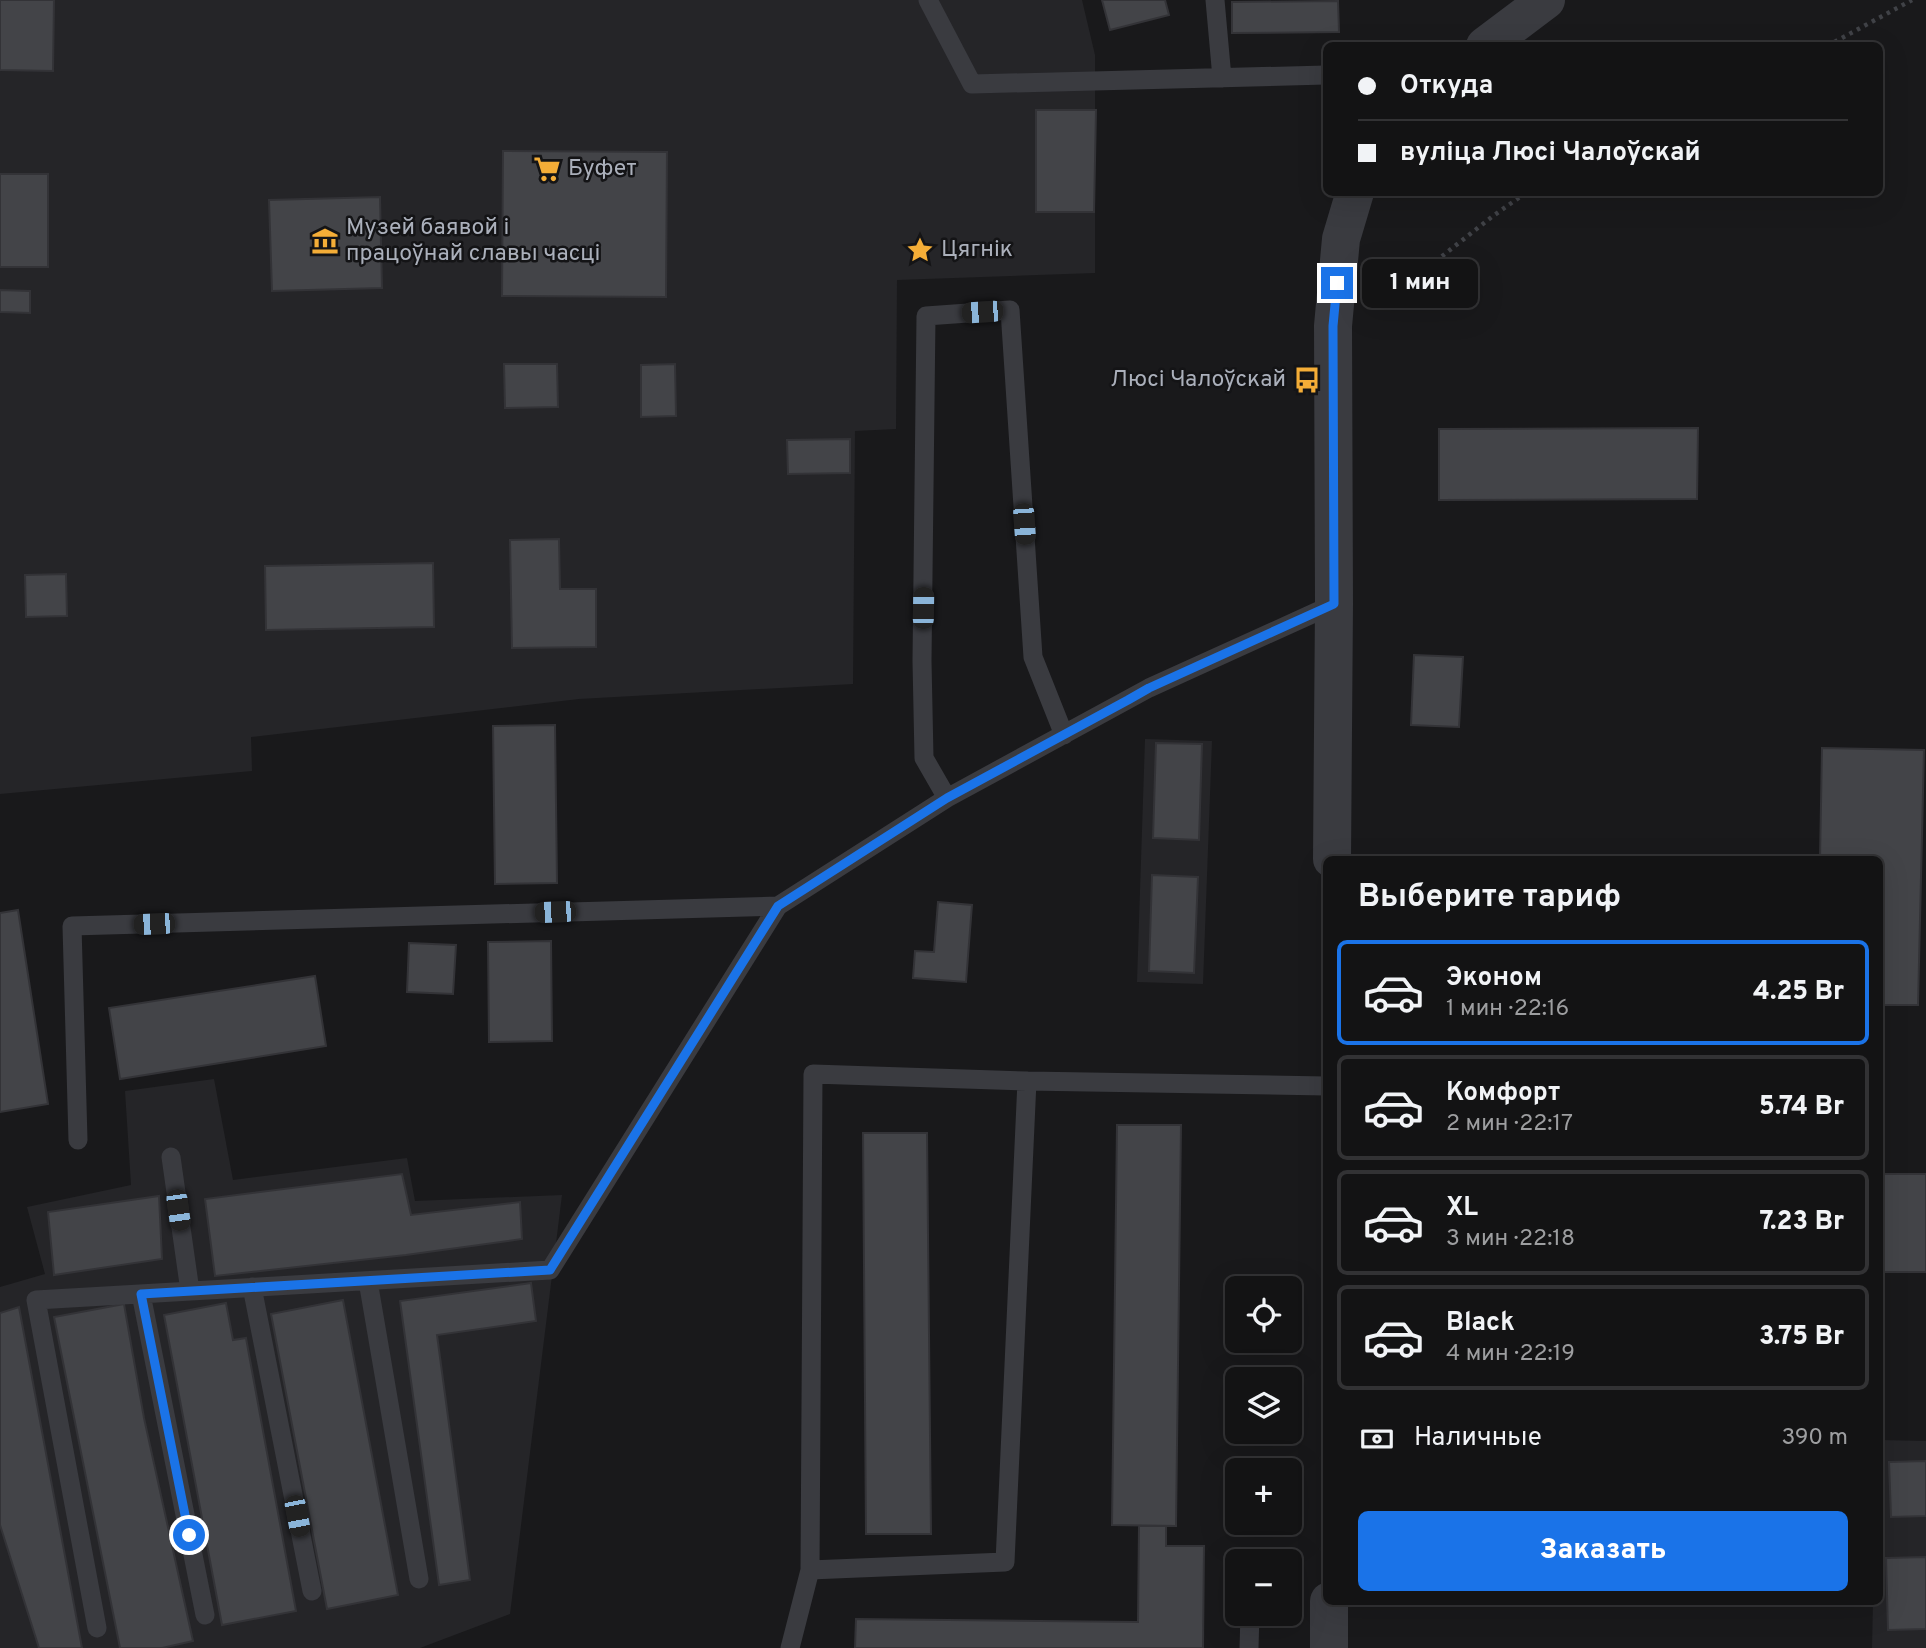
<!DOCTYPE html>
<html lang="ru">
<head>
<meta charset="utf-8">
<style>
	:root { --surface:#131314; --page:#202022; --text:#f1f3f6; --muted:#9d9ea0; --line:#323234; --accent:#1a73e8 }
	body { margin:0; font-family:Overpass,sans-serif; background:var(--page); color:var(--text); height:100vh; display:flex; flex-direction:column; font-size:26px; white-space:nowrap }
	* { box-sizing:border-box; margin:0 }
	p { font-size:23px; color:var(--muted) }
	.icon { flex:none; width:38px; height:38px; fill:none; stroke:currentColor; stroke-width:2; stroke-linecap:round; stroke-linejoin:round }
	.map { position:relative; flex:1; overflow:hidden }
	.drawer { position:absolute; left:1323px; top:856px; width:560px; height:749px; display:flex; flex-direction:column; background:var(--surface); border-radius:10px; box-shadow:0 7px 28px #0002,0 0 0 2px var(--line) }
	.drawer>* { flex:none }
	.top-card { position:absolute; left:1323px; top:42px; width:560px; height:154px; border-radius:10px; box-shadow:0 7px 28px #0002,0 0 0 2px var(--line); display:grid; align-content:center; height:154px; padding:0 35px; background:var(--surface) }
	.tools { position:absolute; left:1225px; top:1276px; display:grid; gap:14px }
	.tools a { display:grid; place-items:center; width:77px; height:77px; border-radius:10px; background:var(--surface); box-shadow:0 7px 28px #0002,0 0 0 2px var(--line); font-size:35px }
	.end { position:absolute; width:32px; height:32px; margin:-16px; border:9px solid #1a73e8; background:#fff; box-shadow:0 0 0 4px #fff }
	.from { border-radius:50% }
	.bubble { position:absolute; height:49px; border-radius:10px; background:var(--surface); box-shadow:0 7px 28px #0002,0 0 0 2px var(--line); font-size:23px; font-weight:800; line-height:49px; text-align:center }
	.car { position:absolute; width:21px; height:42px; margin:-21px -10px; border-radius:9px; box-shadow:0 0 5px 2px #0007; background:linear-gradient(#222 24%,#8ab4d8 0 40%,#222 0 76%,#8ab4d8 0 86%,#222 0) }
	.top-card b { display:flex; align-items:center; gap:24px; height:66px; font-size:26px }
	.top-card b+b { border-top:2px solid var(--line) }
	.top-card i { width:18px; height:18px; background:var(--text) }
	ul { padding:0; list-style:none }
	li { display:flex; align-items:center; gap:21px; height:105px; margin:0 14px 10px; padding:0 21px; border:4px solid var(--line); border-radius:10px }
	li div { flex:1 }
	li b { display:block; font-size:26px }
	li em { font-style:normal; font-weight:800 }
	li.active { border-color:var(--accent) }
	li>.icon { width:63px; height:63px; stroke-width:1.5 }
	h2 { padding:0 35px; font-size:32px; line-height:84px }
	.pay { display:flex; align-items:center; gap:18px; height:77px; padding:0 35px; font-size:26px }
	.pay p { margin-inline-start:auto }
	.action { display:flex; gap:14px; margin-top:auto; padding:14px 35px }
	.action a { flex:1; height:80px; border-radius:10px; background:var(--accent); color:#fff; font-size:28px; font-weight:800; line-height:80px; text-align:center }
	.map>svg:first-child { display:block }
	.built { fill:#252528 }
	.building { fill:#434448; stroke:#333337; stroke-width:2 }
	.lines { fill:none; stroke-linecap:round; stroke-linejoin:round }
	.path { stroke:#404247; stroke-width:4.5; stroke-dasharray:3.5 5; stroke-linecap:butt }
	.service { stroke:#3a3b40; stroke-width:19 }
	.tertiary { stroke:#3a3b40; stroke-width:38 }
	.route { stroke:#1a73e8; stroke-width:9 }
	.labels { text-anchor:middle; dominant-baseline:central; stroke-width:5; stroke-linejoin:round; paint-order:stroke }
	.poi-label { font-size:23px; fill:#abb0bb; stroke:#141416; text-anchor:start }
</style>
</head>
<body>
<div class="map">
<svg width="1926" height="1648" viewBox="0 0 1926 1648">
	<rect width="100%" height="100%" fill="#19191b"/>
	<!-- built -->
	<path class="built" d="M0 0H1082L1095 55V273L897 280 896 429 855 431 853 684 579 699 251 737 252 771 0 794Z
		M1145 739 1212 741 1203 984 1137 982Z
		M214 1079 233 1180 407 1158 415 1201 562 1195 510 1614 420 1648H0V1287L45 1274 27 1207 131 1185 125 1091Z
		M1880 1440 1926 1441V1648H1872L1873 1601H1880Z"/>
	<!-- building -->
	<path class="building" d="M0 0H54L53 71 0 70Z
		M1102 0H1165L1169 15 1110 30Z
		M1338 1 1339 32 1232 33V2Z
		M1036 110H1096L1094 212H1036Z
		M503 151 667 152 666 297 502 296Z
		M0 174H48V267H0Z
		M380 197 382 288 272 291 269 200Z
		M0 290 30 291V313L0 312Z
		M504 364H557L558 407 505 408Z
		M675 364 676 416 641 417V365Z
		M1698 428 1697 499 1439 500V429Z
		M850 439V473L788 474 787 440Z
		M559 539 560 589H596V647L512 648 510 540Z
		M433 563 434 627 266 630 265 566Z
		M66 574 67 616 26 617 25 575Z
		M1414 655 1463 657 1459 727 1411 725Z
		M555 725 557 883 495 884 493 726Z
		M1156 743 1202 744 1199 840 1153 838Z
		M1822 748 1924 750 1918 1005H1880V859H1820Z
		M1152 875 1198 877 1194 973 1149 971Z
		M938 902 972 905 966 982 913 978 915 951 934 952Z
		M18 910 48 1104 0 1112V913Z
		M551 941 552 1041 489 1042 488 942Z
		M409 943 456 945 453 994 407 992Z
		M315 976 326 1046 120 1079 109 1008Z
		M1117 1125H1181L1176 1526 1112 1525Z
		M863 1133H927L931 1534H866Z
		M402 1174 411 1215 520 1202 522 1239 406 1255 215 1276 205 1199Z
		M1880 1174H1926V1272H1880Z
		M159 1196 162 1259 54 1275 48 1212Z
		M531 1283 536 1321 437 1335 470 1580 439 1585 400 1301Z
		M343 1300 398 1595 327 1609 271 1314Z
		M226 1303 233 1340 246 1338 296 1611 222 1625 164 1315Z
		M124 1304 144 1418 193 1641 162 1648H120L54 1317Z
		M19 1307 82 1648H39L0 1525V1313Z
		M1926 1461V1516L1891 1517 1889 1462Z
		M1139 1526H1166V1546H1204L1203 1648H855L856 1619 1138 1622Z
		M1926 1557V1629L1888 1630 1886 1558Z"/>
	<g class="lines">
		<!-- path -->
		<path class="path" d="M1827 46 1912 0
			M1371 303 1422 272 1493 216 1527 192"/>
		<!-- service -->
		<path class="service" d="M928 0 972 84 1326 75
			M1215 0 1222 78
			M947 798 924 758 922 661 926 316 1010 310 1033 657 1064 735
			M78 1140 72 926 778 906
			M171 1157 190 1291
			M368 1281 419 1579
			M252 1287 312 1591
			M141 1294 205 1615
			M810 1570 813 1074 1027 1081 1326 1086
			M97 1628 36 1300 550 1270 778 906 947 798 1149 688 1334 604
			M790 1648 810 1570 1005 1562 1027 1081
			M1249 1648 1250 1614"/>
		<!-- tertiary -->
		<path class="tertiary" d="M1485 46 1546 0
			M1332 859 1334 604 1333 326 1341 239 1355 192
			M1329 1648V1601"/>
	</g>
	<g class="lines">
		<!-- route -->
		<path class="route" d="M189 1535 141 1294 550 1270 778 906 947 798 1128 700 1149 688 1334 604 1333 326 1337 283"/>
	</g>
	<!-- icons -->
	<defs>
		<g id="supermarket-bare" transform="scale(2.1)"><path d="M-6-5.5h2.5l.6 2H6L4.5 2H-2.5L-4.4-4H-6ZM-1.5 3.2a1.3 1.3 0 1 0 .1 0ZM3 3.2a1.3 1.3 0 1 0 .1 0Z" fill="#f4ad37" stroke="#141416" stroke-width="2.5" paint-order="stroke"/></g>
		<g id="museum-bare" transform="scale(2.1)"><path d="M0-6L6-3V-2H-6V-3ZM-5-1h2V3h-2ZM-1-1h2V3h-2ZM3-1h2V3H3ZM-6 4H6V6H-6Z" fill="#f4ad37" stroke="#141416" stroke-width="2.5" paint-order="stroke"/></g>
		<g id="sight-bare" transform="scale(2.1)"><path d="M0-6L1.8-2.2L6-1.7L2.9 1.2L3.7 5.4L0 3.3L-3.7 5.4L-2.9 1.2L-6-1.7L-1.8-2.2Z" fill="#f4ad37" stroke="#141416" stroke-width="2.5" paint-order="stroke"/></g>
		<g id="bus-bare" transform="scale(2.1)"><path d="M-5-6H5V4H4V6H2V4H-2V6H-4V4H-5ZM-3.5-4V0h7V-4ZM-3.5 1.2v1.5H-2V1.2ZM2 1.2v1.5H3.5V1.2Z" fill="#f4ad37" stroke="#141416" stroke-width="2.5" paint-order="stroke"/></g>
	</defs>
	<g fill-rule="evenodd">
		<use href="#supermarket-bare" x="547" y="169"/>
		<use href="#museum-bare" x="325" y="241"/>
		<use href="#sight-bare" x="920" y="250"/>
		<use href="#bus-bare" x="1307" y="380"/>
	</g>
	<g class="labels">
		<!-- poi labels -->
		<g class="poi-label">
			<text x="568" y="169">Буфет</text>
			<text x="346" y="228">Музей баявой і<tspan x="346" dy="26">працоўнай славы часці</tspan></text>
			<text x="941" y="250">Цягнік</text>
			<text x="1286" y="380" text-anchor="end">Люсі Чалоўскай</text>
		</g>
	</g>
</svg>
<div class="tools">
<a><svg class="icon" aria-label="locate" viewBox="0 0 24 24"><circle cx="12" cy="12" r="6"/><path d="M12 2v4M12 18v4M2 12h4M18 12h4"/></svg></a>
<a><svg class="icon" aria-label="layers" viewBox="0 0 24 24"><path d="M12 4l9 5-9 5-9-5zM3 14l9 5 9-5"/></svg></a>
<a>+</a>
<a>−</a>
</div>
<i class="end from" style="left:189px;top:1535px"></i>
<i class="end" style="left:1337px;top:283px"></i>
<div class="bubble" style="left:1362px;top:259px;width:116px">1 мин</div>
<i class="car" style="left:982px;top:312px;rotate:266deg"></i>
<i class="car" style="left:1024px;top:524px;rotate:176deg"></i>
<i class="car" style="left:923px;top:608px;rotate:1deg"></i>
<i class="car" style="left:555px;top:912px;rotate:268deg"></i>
<i class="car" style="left:154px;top:924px;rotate:268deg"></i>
<i class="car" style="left:178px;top:1210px;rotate:172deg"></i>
<i class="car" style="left:297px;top:1516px;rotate:169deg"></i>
<div class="top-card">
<b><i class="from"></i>Откуда</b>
<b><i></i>вуліца Люсі Чалоўскай</b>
</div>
<section class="drawer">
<h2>Выберите тариф</h2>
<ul>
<li class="active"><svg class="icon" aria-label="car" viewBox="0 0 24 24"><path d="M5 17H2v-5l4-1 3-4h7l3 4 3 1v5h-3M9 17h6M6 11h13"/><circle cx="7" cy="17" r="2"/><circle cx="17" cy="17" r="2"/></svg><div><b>Эконом</b><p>1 мин · 22:16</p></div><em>4.25 Br</em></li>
<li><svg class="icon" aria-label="car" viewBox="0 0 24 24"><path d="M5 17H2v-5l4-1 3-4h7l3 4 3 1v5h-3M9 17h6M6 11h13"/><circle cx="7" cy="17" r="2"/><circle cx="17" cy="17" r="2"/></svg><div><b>Комфорт</b><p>2 мин · 22:17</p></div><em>5.74 Br</em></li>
<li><svg class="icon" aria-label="car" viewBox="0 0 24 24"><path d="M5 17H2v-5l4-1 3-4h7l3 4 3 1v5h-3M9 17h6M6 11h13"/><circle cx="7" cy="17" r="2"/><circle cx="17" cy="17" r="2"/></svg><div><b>XL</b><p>3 мин · 22:18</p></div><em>7.23 Br</em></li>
<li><svg class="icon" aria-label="car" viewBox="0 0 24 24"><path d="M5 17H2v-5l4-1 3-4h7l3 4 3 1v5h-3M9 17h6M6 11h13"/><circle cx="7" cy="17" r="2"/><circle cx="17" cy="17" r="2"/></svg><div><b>Black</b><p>4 мин · 22:19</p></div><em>3.75 Br</em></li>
</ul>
<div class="pay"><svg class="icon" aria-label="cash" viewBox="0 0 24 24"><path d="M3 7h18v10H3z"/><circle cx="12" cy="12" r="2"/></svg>Наличные<p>390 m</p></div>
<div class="action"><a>Заказать</a></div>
</section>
</div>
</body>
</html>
